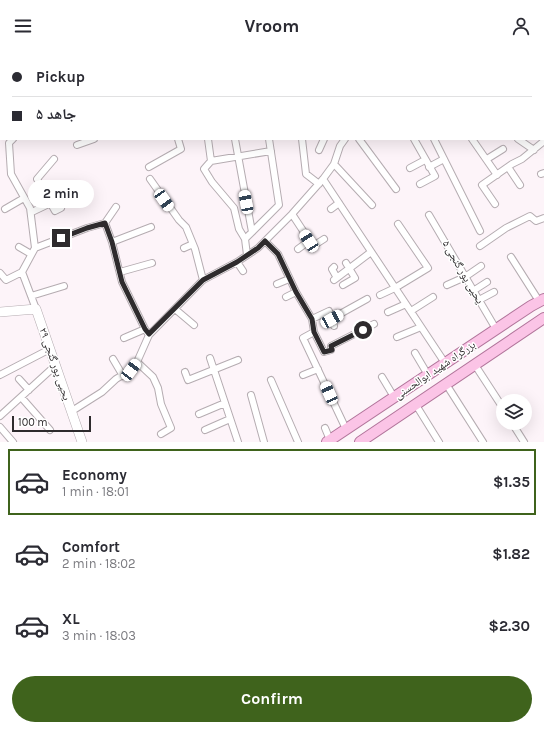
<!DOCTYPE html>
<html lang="en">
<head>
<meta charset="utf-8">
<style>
	:root { --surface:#fff; --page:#f2f2f3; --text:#2b2b33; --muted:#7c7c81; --line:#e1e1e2; --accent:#3f631c }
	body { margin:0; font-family:Karla,"Noto Naskh Arabic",sans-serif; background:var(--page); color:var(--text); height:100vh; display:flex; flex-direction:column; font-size:15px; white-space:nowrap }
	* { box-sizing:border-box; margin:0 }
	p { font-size:13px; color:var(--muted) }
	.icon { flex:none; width:22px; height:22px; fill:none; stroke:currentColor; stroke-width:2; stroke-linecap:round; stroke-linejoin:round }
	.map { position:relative; height:390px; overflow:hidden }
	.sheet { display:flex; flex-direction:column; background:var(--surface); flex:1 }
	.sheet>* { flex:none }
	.guide { position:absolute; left:0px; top:0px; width:544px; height:88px; box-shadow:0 4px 16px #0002; display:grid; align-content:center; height:88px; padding:0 12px; background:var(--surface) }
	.controls { position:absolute; left:496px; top:342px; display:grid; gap:8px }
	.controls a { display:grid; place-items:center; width:36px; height:36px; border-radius:50%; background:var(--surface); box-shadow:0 4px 16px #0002; font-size:20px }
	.scale { position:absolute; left:12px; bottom:10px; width:79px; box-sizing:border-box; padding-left:4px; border:2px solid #2e2b2d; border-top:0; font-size:11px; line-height:14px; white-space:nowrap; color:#2e2b2d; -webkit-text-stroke:3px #fff; paint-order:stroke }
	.end { position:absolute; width:18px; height:18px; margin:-9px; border:5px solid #2e2b2d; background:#fff; box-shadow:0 0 0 2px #fff }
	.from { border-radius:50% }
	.bubble { position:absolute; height:28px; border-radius:14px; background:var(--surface); box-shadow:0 4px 16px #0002; font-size:13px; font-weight:700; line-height:28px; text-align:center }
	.car { position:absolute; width:12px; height:24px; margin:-12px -6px; border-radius:5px; box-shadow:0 0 3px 1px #0007; background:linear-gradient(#fff 24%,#345 0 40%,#fff 0 76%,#345 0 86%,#fff 0) }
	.guide b { display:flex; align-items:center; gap:14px; height:38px; font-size:15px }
	.guide b+b { border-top:1px solid var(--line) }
	.guide i { width:10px; height:10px; background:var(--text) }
	ul { padding:7px 0 0; list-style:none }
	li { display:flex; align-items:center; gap:12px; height:66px; margin:0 8px 6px; padding:0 4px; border:2px solid transparent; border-radius:0px }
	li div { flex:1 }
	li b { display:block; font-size:15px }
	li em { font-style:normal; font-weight:700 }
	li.selected { border-color:var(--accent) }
	li>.icon { width:36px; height:36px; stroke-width:1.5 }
	.cta { display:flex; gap:8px; margin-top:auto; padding:8px 12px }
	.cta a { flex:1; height:46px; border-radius:24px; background:var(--accent); color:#fff; font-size:16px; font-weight:700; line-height:46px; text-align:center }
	header { display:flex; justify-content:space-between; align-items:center; height:52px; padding:0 12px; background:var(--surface); font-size:18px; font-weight:700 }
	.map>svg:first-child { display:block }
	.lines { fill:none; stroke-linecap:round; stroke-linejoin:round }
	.street-casing { stroke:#b5acb1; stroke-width:8 }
	.secondary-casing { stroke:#b5acb1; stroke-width:10 }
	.primary-casing { stroke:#b2759b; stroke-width:12 }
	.street { stroke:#fff; stroke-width:6 }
	.secondary { stroke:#fff; stroke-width:9 }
	.primary { stroke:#fbc4e6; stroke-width:10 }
	.route { stroke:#2e2b2d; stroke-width:5 }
	.labels { text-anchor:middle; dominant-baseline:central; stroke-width:3; stroke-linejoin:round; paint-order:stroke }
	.street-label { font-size:11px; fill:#2e2b2d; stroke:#fff }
</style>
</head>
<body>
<header><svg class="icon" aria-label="menu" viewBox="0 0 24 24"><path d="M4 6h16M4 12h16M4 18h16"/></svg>Vroom<svg class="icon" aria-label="person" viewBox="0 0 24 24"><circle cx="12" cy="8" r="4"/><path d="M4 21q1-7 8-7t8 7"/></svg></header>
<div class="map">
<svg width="544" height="390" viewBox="0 0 544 390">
	<rect width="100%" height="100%" fill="#fdf4f9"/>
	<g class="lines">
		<!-- street casing -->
		<g class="street-casing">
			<path id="street" d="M33 0V1
				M100 0 101 1
				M136 0V1
				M284 0V1
				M317 0V1
				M350 0V1
				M366 0V1
				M392 0V1
				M532 0 533 1
				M173 1 174 0
				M408 1V0
				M543 12 544 13
				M0 60 1 62
				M543 66 544 67
				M0 77H1
				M13 87 9 91 11 122 30 156 35 196
				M208 87 211 109
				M235 87 252 180
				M302 87 306 122 319 132
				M359 87 396 137
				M414 87 435 124 420 132
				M434 87 480 179
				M472 87 497 123
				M518 87 534 98
				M77 93 94 87
				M319 98 324 87
				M54 107 37 127 55 159 61 156
				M487 107 503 97
				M334 112 372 153
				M149 115 181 97 178 87
				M429 115 444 107
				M508 115 520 133
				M410 116 425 108
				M541 122 544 121
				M150 127 179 168 186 175 195 197 203 228
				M323 127 445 311
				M495 152 482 133 512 112 522 107 544 89
				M5 157 24 146
				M331 157 339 151
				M32 160 55 149
				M292 162 313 194 324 187
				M429 163 496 277
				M105 171 112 190 122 230 145 277 149 283
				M105 171 116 155
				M245 187 279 153 269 87
				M265 189 278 202 296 240 312 267 314 280 324 300 331 298V294L374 272
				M112 190 151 175
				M480 194 506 176 530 164 536 169 544 166
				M19 195 31 202
				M184 196 193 192
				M298 197 309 189
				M247 203 245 187 239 177 234 156 212 130 204 117 211 109 271 99
				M511 205 539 249
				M237 210 243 219
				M334 215 332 217 337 226
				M22 220 35 196 87 176 105 171
				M22 220 36 257
				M120 220 152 211
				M0 221 6 228 22 220
				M334 228 371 200
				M277 232 289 227
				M343 233 355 226 346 211
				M447 233 465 225 481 214
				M473 239 487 230
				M380 243 395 236 428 216 398 172
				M31 244 64 234
				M286 245 296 240
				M479 248 494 240
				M175 257 194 273
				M411 259 433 245
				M388 260 406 252
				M312 267 329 259 334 274
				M331 267 367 247
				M314 280 303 286 346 377
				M397 285 421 275
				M124 286 145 277
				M415 301 428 323
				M210 306 238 390
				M113 307 123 324
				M137 310 153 325 158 336 161 352 171 376 161 382
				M475 313 503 356
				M185 320 188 328 238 308
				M0 323 50 297
				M303 323 318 317
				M382 325 394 345
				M19 327 29 338
				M271 328 298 390
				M446 332 483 390
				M251 343 264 390
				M21 345 50 378
				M416 353 439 390
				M72 359 102 340 116 327 131 318 137 310 149 283 203 228 237 210 258 196 292 162 323 127 334 112 340 94 345 87
				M199 362 225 351
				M0 364 56 313
				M512 371 524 390
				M0 375 13 390
				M325 376 330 388
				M205 378 230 367"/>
		</g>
		<!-- secondary casing -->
		<g class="secondary-casing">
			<path id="secondary" d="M0 260 36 257 82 390"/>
		</g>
		<!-- primary casing -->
		<g class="primary-casing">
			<path id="primary" d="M327 390 531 254 544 247
				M360 390 544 266"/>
		</g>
		<!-- street -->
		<use href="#street" class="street"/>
		<!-- secondary -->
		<use href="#secondary" class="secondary"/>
		<!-- primary -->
		<use href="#primary" class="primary"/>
	</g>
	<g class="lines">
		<!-- route -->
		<path class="route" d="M61 186 87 176 105 171 112 190 122 230 145 277 149 282 203 228 237 210 258 196 265 189 278 202 296 240 312 267 314 280 324 300 332 298 331 294 363 278"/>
	</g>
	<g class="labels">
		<!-- street labels -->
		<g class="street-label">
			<text transform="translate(463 220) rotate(60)">یحیی پور گنجی ۵</text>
			<text transform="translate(55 312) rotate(71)">یحیی پور گنجی ۲۹</text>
			<text transform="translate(435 318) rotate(-34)">بزرگراه شهید ابوالحسنی</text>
		</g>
	</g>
</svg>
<div class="controls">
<a><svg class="icon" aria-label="layers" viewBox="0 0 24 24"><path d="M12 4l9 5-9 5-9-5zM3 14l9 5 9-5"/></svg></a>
</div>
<div class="scale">100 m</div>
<i class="end from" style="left:363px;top:278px"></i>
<i class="end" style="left:61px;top:186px"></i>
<div class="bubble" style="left:28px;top:128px;width:66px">2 min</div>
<i class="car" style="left:164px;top:148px;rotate:145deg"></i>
<i class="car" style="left:246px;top:150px;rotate:349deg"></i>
<i class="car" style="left:309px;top:189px;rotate:327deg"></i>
<i class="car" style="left:332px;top:267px;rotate:61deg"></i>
<i class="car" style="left:131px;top:318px;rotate:37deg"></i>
<i class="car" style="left:329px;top:341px;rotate:336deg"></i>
<div class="guide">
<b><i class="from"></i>Pickup</b>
<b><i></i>جاهد ۵</b>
</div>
</div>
<section class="sheet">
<ul>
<li class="selected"><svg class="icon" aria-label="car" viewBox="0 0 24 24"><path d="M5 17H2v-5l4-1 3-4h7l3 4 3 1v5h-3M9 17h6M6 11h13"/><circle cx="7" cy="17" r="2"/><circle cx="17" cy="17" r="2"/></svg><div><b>Economy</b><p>1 min · 18:01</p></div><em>$1.35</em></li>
<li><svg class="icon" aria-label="car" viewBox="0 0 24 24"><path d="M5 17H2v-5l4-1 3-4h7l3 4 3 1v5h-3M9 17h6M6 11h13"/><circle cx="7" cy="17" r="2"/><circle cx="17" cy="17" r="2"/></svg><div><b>Comfort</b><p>2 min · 18:02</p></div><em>$1.82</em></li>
<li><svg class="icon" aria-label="car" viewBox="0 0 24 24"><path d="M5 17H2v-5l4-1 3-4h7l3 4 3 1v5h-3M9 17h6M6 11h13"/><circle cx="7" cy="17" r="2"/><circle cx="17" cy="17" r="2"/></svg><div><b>XL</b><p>3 min · 18:03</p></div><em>$2.30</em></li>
</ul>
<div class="cta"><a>Confirm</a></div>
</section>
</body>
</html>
